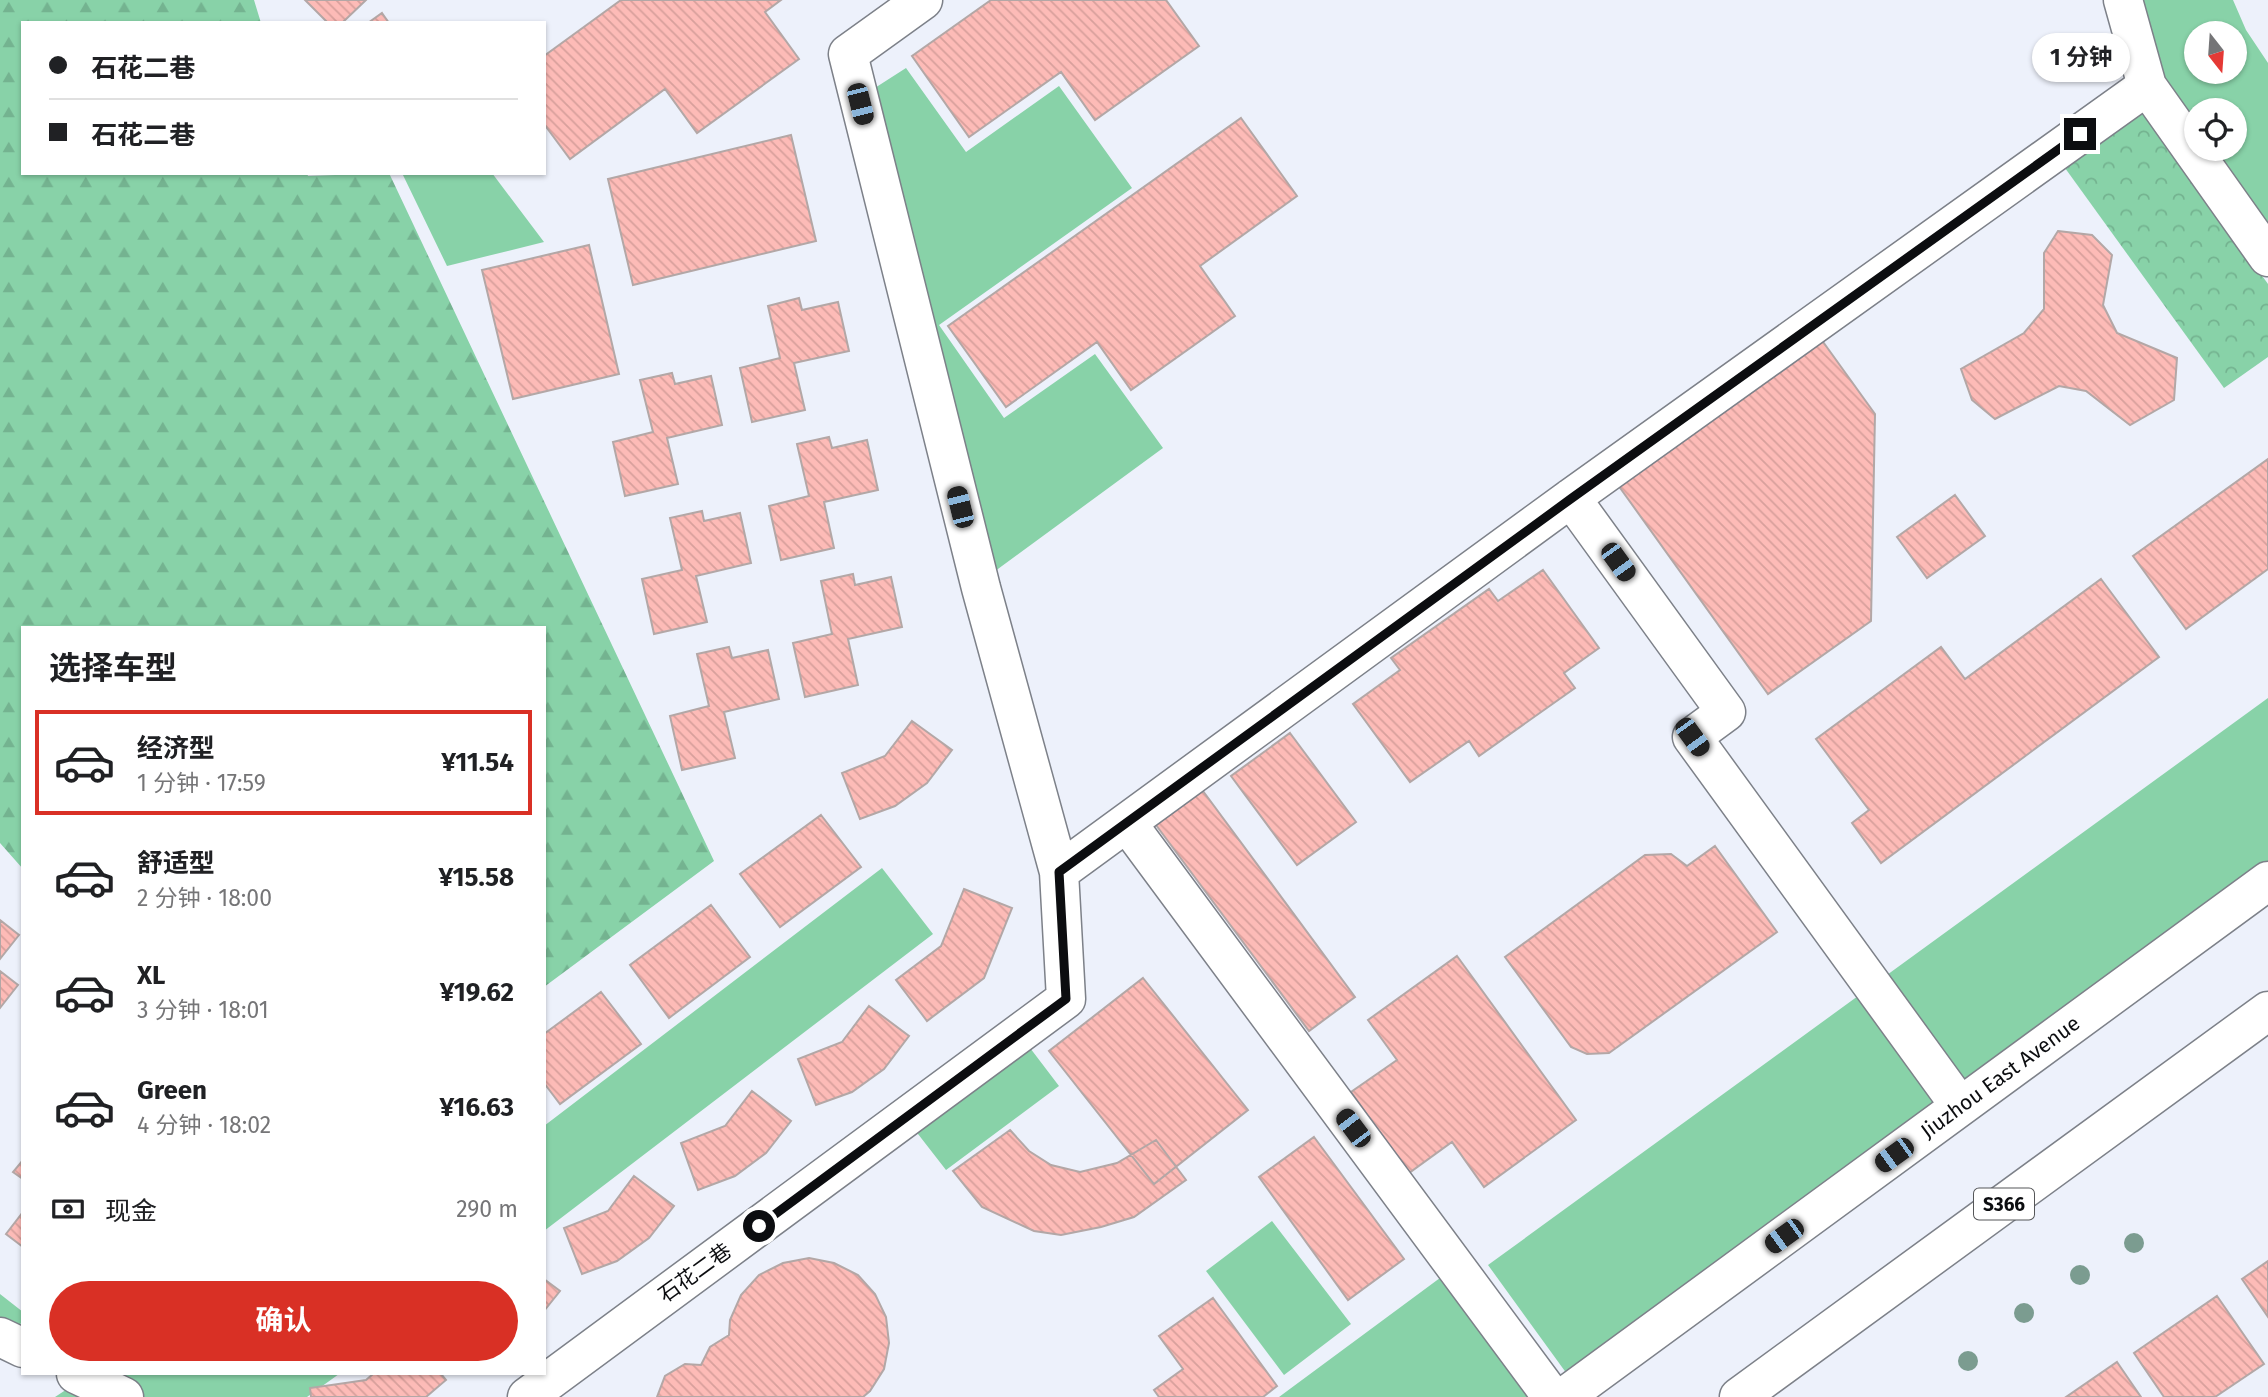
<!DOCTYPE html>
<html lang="zh">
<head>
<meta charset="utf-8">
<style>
	:root { --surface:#fff; --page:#f6f6f6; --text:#202124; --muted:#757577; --line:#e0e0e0; --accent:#d93025 }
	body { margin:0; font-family:"Fira Sans","Noto Sans SC",sans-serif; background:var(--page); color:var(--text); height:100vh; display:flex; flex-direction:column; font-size:26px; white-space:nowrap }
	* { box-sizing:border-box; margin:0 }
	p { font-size:23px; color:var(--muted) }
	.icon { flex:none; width:38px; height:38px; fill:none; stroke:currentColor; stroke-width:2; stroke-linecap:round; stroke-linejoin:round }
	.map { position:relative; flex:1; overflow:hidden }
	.details { position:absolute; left:21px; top:626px; width:525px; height:749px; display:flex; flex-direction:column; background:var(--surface); border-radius:0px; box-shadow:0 2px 5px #0004 }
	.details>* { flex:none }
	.top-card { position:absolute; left:21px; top:21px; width:525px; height:154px; border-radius:0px; box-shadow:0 2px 5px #0004; display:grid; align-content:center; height:154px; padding:0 28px; background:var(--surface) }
	.needle { width:46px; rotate:163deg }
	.fabs { position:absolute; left:2184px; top:21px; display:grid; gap:14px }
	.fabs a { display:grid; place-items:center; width:63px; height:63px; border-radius:50%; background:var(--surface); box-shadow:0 2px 5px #0004; font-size:35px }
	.end { position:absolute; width:32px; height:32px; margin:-16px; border:9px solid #0c0d10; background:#fff; box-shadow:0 0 0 4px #fff }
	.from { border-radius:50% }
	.bubble { position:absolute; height:49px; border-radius:24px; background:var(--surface); box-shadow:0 2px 5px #0004; font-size:23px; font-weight:700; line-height:49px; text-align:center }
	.car { position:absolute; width:21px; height:42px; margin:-21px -10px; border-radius:9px; box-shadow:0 0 5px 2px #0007; background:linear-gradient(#222 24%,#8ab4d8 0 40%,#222 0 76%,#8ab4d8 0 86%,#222 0) }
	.top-card b { display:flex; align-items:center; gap:24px; height:66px; font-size:26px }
	.top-card b+b { border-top:2px solid var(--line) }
	.top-card i { width:18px; height:18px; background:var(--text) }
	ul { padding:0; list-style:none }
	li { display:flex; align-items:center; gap:21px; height:105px; margin:0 14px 10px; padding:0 14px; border:4px solid transparent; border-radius:0px }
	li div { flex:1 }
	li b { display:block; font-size:26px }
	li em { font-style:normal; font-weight:700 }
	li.active { border-color:var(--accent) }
	li>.icon { width:63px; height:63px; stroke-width:1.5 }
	h2 { padding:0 28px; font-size:32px; line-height:84px }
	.pay { display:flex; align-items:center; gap:18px; height:77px; padding:0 28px; font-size:26px }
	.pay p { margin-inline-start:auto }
	.cta { display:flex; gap:14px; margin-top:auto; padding:14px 28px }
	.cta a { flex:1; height:80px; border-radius:42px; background:var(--accent); color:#fff; font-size:28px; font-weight:700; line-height:80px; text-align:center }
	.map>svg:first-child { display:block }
	.grass { fill:#88d2a8; fill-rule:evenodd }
	.forest { fill:url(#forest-firs) }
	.park { fill:url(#park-crowns) }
	.building { fill:url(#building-back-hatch); stroke:#b3a7a6; stroke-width:2 }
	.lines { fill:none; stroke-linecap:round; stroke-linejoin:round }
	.minor-casing { stroke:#7d8189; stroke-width:41 }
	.major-casing { stroke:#7d8189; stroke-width:41 }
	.minor { stroke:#fff; stroke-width:38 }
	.major { stroke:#fff; stroke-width:38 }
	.tree { fill:#7b9c90 }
	.route { stroke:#0c0d10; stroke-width:9 }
	.labels { text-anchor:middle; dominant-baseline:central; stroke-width:6; stroke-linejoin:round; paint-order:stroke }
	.shield { fill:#fff; stroke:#555658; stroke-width:2 }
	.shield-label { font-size:19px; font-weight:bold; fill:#0c0d10 }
	.street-label { font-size:21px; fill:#0c0d10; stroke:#fff }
</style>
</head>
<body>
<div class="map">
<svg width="2268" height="1397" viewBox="0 0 2268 1397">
	<defs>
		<pattern id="forest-firs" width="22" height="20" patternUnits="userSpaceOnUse" patternTransform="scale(1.75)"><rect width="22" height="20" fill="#88d2a8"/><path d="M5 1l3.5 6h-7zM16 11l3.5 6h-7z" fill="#74b390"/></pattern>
		<pattern id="park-crowns" width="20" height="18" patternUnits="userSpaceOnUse" patternTransform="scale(1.75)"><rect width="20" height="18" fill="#88d2a8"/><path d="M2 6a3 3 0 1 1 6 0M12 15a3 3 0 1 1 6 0" fill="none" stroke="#74b390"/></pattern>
		<pattern id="building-back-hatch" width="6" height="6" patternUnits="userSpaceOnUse" patternTransform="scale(1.75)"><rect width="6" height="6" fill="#fdbbb7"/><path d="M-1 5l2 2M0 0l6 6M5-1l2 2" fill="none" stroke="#d8a09c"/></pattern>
	</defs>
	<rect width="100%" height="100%" fill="#edf1fb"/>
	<!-- grass -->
	<path class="grass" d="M2137 0H2233L2246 30 2268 63V238L2205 149H2235V110H2196V137L2156 80ZM2196 33H2235V72H2196Z
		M906 68 966 152 1059 86 1132 188 939 325 1004 418 1095 354 1163 448 987 577 867 93Z
		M402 173H492L544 242 447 266Z
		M2268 698V864L1567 1374 1488 1265Z
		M882 868 933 934 544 1231V1126Z
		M1024 1040 1059 1086 946 1170 911 1125Z
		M1272 1221 1351 1324 1284 1375 1206 1271Z
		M1444 1275 1535 1397H1279Z
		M0 1294 23 1312V1322L0 1338Z
		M90 1374H339L307 1397H55Z"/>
	<!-- forest -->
	<path class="forest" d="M0 0H254L261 23H23V173H307L308 176 389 173 714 861 544 987V628H23V869L0 843Z"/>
	<!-- park -->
	<path class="park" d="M2143 111 2268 284V357L2224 388 2065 168Z"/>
	<!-- building -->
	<path class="building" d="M305 0H366L342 23H328Z
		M621 0H781L765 12 799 59 697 133 665 89 570 159 544 124V56Z
		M991 0H1166L1199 46 1095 120 1061 72 969 137 912 56Z
		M382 13 389 23H368Z
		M1241 118 1297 196 1200 266 1235 316 1131 390 1097 342 1006 407 948 326Z
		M791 135 816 241 633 285 608 179Z
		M2058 231 2092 235 2112 255 2103 305 2117 333 2177 358 2174 400 2130 425 2086 391 2059 386 1995 419 1972 400 1961 369 2024 333 2044 309V253Z
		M589 245 619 374 513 399 482 270Z
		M799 298 802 310 838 302 849 351 794 363 805 410 752 422 740 368 780 358 768 306Z
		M1821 339 1875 414 1871 621 1768 694 1618 485Z
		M672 373 675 384 711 376 722 425 667 438 678 484 625 496 613 442 653 432 640 380Z
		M829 437 832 448 867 440 878 490 824 502 834 548 781 560 769 506 809 496 797 444Z
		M2268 459V569L2186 629 2133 556Z
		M1955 495 1985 536 1927 578 1897 537Z
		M702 511 704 521 740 513 751 563 696 576 707 622 654 634 642 579 682 570 670 518Z
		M1543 570 1599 648 1564 673 1575 688 1479 756 1469 741 1410 782 1353 704 1400 670 1391 658 1489 589 1498 601Z
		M853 574 855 585 891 577 902 627 848 639 858 685 805 697 793 643 832 634 821 581Z
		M2101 579 2159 657 1881 863 1852 823 1869 810 1816 739 1941 647 1965 679Z
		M729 647 732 658 768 650 779 699 724 712 735 758 682 770 670 716 709 706 697 654Z
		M912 721 952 750 927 783 895 806 860 819 842 773 885 756Z
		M1290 733 1356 822 1297 865 1231 776Z
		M1203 791 1355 997 1309 1031 1156 825Z
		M821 815 861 867 780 927 740 874Z
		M1715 846 1777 932 1609 1053 1587 1054 1571 1047 1505 957 1645 855 1671 854 1687 866Z
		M964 889 1012 908 984 978 927 1021 896 980 941 946Z
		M711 905 750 957 669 1018 630 965Z
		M0 920 19 935 0 959Z
		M1457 956 1576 1120 1484 1187 1452 1142 1409 1173 1351 1092 1397 1060 1368 1020Z
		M0 971 18 985 0 1008Z
		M1143 978 1248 1110 1154 1184 1049 1051Z
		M601 992 641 1044 560 1104 544 1083V1034Z
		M869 1006 909 1036 884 1069 852 1092 816 1105 798 1059 842 1042Z
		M752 1091 791 1121 766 1153 735 1176 698 1190 681 1143 725 1126Z
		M1010 1130 1029 1151 1051 1165 1080 1172 1117 1163 1156 1140 1186 1180 1134 1217 1101 1227 1061 1235 1034 1231 982 1207 953 1171Z
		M1314 1137 1404 1259 1348 1300 1259 1177Z
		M23 1160V1179L13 1172Z
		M634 1176 674 1206 649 1238 617 1261 582 1274 564 1228 608 1211Z
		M23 1212V1247L6 1234Z
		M809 1258 834 1263 858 1275 875 1294 886 1317 889 1343 884 1369 870 1391 863 1397H657L665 1376 685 1364 701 1365 710 1347 729 1335 730 1320 741 1295 759 1275 783 1263Z
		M2268 1261V1317L2242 1279Z
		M544 1279 560 1291 544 1311Z
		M2217 1296 2264 1364 2215 1397H2164L2134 1353Z
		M1213 1298 1277 1386 1263 1397H1159L1154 1390 1183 1369 1159 1336Z
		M2117 1362 2141 1397H2066Z
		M373 1374H441L446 1380 426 1397H311L310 1388 366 1380Z"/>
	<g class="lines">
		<!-- minor casing -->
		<g class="minor-casing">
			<path id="minor" d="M923 0 848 54 981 588 1059 872
				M2123 0 2147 86 2268 257
				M1571 498 1726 712 1692 737 1960 1106
				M1127 823 1552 1397
				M0 1337 23 1348
				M76 1374 124 1397
				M527 1397 1066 999 1059 872 1571 498 2147 86"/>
		</g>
		<!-- major casing -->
		<g class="major-casing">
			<g id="major">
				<path id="s1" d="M1564 1397 2268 881"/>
				<path d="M1739 1397 2268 1011"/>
			</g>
		</g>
		<!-- minor -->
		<use href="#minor" class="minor"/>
		<!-- major -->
		<use href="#major" class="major"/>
	</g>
	<!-- trees -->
	<g class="tree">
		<circle cx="2134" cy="1243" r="10"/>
		<circle cx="2080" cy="1275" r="10"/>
		<circle cx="2024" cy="1313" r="10"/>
		<circle cx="1968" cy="1361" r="10"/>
	</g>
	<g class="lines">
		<!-- route -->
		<path class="route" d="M759 1226 1066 999 1059 872 1572 498 2080 134"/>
	</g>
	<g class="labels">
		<!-- shield labels -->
		<rect class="shield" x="1974" y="1188.5" width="60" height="31" rx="5"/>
		<g class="shield-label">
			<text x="2004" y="1204">S366</text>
		</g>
		<!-- street labels -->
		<g class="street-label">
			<text stroke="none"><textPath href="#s1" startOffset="541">Jiuzhou East Avenue</textPath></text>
			<text transform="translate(695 1273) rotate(-36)">石花二巷</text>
		</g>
	</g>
</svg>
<div class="fabs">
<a><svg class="needle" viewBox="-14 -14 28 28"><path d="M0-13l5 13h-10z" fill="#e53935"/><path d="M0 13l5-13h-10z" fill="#757577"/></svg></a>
<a><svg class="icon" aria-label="locate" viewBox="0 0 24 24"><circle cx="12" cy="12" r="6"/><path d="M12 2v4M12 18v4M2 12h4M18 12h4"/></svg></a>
</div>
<i class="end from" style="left:759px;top:1226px"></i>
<i class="end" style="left:2080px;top:134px"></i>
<div class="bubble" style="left:2032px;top:33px;width:98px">1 分钟</div>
<i class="car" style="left:860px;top:104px;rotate:166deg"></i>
<i class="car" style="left:960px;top:507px;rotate:346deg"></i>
<i class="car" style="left:1618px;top:562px;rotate:144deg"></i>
<i class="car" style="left:1692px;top:737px;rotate:144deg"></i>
<i class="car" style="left:1353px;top:1128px;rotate:323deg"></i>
<i class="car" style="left:1894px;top:1155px;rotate:234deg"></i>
<i class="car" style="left:1784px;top:1236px;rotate:234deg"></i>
<div class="top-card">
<b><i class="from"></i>石花二巷</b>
<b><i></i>石花二巷</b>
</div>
<section class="details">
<h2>选择车型</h2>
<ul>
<li class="active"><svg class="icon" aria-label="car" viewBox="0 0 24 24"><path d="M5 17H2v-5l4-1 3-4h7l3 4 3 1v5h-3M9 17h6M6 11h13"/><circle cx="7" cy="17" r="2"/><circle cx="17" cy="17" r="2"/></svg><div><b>经济型</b><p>1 分钟 · 17:59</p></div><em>¥11.54</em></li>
<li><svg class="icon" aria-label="car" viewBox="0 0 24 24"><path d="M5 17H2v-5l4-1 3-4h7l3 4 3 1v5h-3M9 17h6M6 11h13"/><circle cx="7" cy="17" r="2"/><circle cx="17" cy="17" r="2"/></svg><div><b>舒适型</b><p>2 分钟 · 18:00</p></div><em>¥15.58</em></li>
<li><svg class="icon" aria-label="car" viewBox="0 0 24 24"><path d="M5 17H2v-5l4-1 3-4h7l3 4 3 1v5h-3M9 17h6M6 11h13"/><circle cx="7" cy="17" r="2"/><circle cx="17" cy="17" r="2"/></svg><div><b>XL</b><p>3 分钟 · 18:01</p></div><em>¥19.62</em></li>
<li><svg class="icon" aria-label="car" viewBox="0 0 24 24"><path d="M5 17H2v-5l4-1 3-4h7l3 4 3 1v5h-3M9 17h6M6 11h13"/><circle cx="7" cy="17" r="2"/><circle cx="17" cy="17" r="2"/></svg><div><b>Green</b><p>4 分钟 · 18:02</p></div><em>¥16.63</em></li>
</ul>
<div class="pay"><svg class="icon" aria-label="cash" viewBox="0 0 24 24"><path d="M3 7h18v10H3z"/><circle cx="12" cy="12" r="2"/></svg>现金<p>290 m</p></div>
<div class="cta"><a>确认</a></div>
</section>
</div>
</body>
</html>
